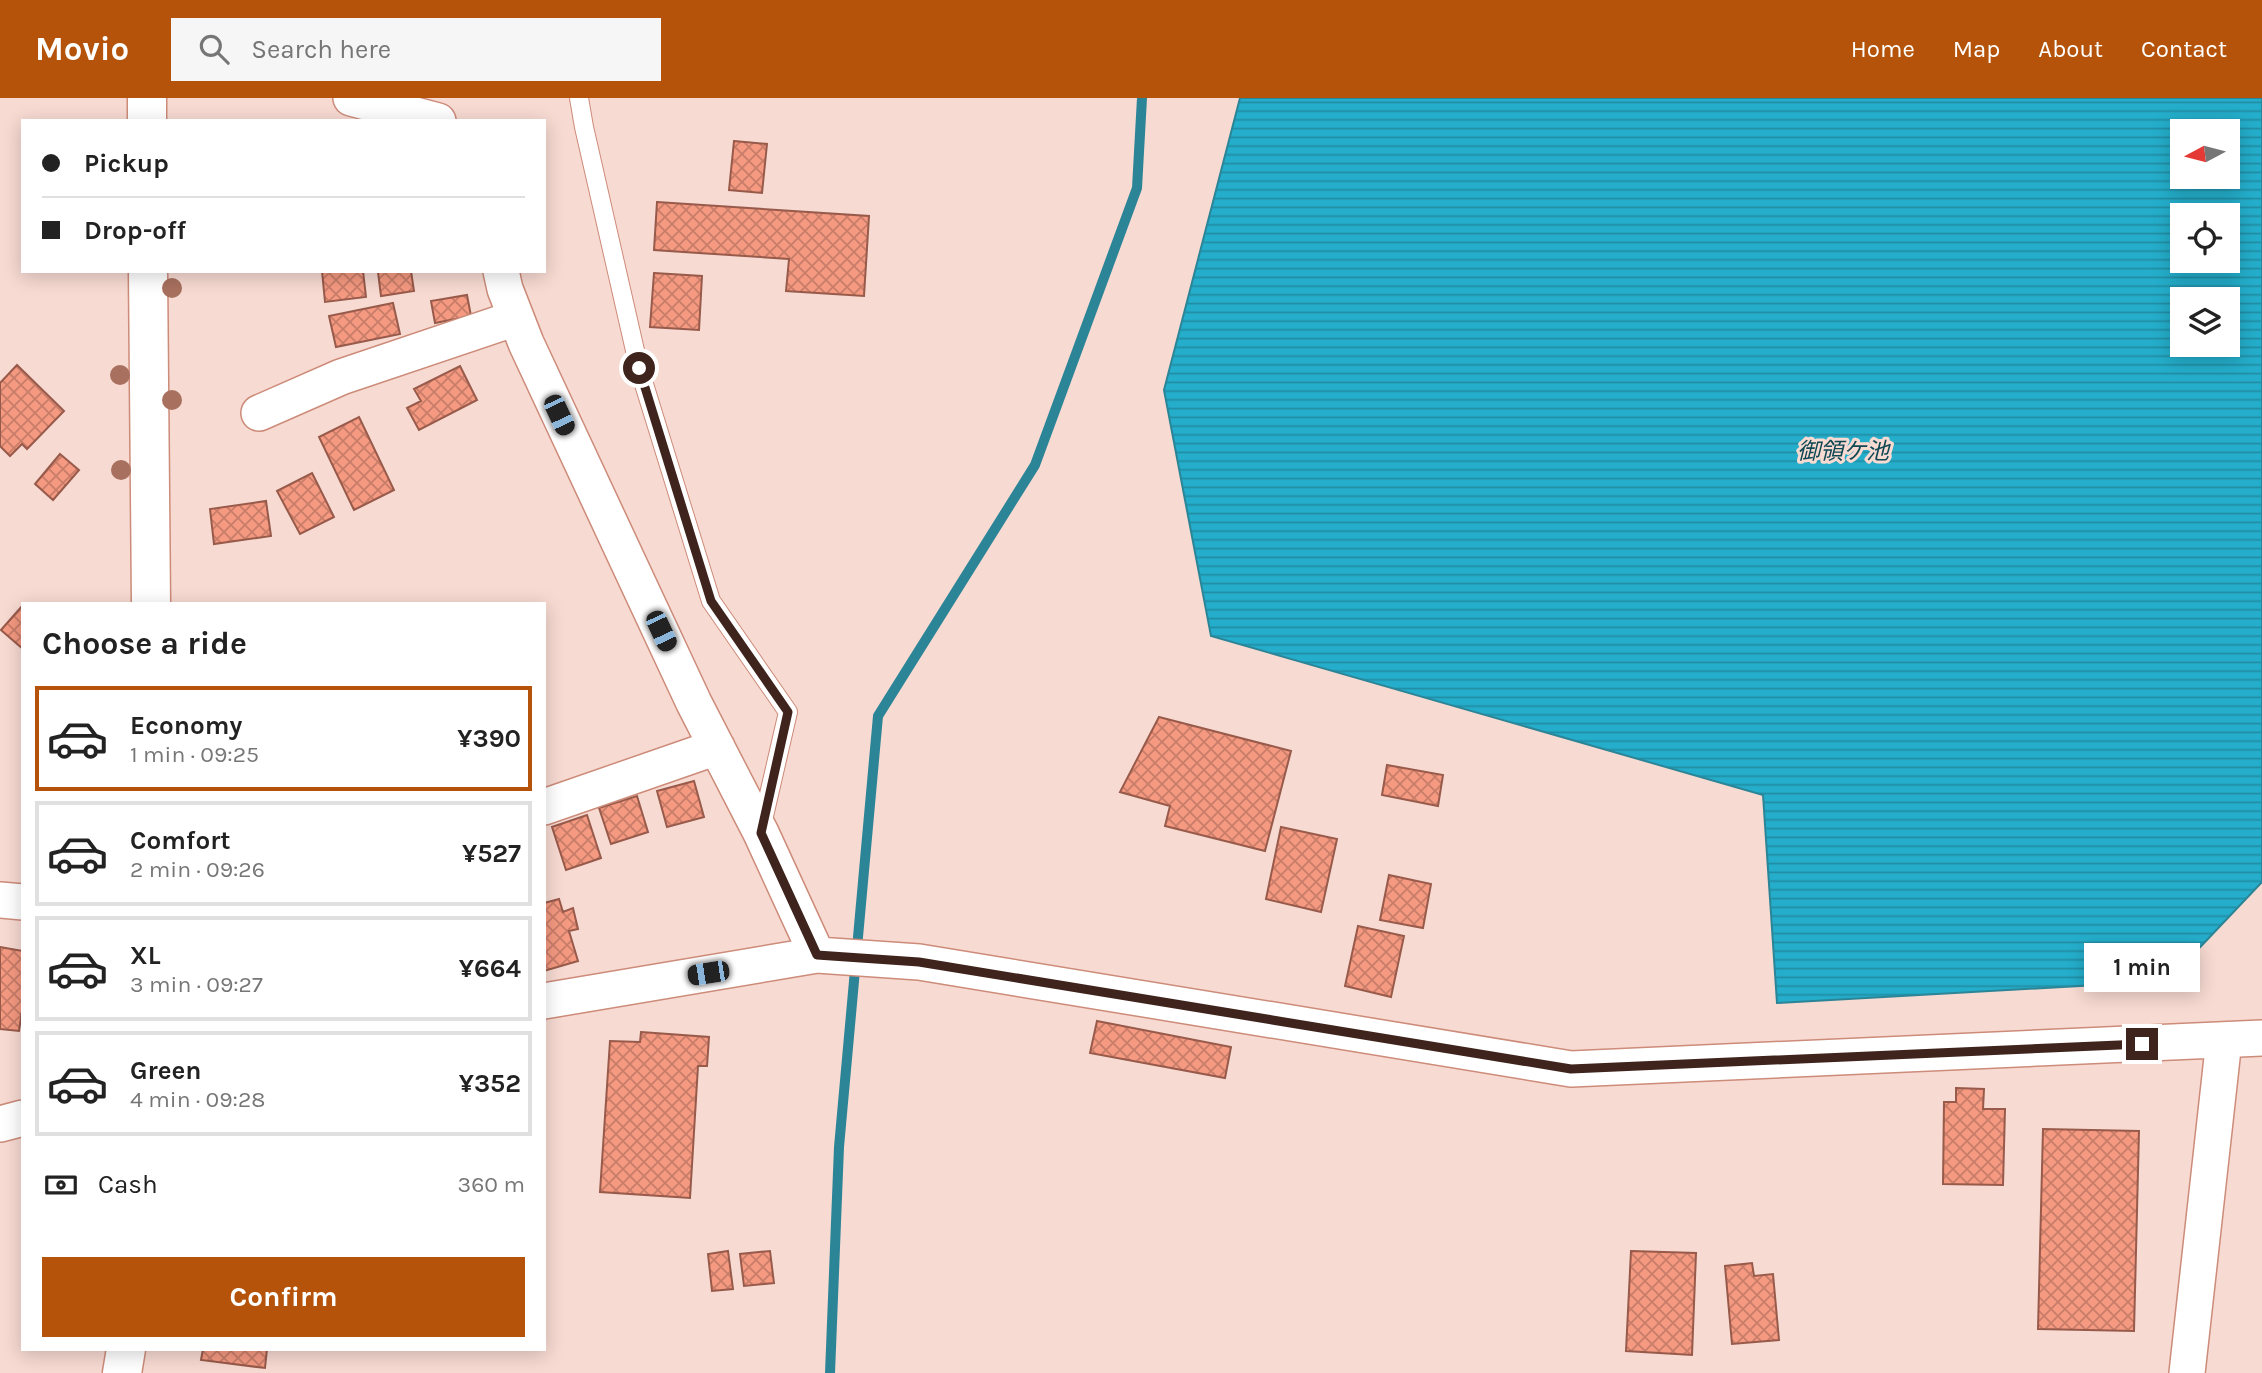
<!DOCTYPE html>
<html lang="en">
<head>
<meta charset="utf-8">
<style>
	:root { --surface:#fff; --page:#f6f6f6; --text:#222; --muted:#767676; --line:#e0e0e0; --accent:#b45309 }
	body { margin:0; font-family:Karla,"Noto Sans JP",sans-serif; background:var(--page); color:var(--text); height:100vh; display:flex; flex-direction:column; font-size:26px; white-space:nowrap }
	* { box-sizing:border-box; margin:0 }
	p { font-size:23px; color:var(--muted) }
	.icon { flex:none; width:38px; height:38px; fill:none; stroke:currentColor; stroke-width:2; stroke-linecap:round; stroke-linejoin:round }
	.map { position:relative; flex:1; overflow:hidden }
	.sheet { position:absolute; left:21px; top:504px; width:525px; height:749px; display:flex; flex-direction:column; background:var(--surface); border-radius:0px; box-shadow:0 4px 18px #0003 }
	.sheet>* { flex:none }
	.guide { position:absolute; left:21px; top:21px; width:525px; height:154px; border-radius:0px; box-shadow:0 4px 18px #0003; display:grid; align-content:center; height:154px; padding:0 21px; background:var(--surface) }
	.needle { width:46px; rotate:263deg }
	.tools { position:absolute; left:2170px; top:21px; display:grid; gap:14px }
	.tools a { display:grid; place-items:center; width:70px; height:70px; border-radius:0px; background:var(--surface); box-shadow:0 4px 18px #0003; font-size:35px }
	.end { position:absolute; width:32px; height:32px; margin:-16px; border:9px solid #3f241d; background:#fff; box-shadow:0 0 0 4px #fff }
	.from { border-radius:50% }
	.bubble { position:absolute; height:49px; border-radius:0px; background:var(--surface); box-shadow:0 4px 18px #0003; font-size:23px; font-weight:700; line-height:49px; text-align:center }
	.car { position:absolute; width:21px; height:42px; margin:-21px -10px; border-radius:9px; box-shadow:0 0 5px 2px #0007; background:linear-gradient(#222 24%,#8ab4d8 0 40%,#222 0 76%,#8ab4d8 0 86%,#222 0) }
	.guide b { display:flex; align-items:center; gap:24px; height:66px; font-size:26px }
	.guide b+b { border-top:2px solid var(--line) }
	.guide i { width:18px; height:18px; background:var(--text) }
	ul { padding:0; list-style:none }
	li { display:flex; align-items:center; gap:21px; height:105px; margin:0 14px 10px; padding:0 7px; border:4px solid var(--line); border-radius:0px }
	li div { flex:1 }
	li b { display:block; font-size:26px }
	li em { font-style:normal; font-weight:700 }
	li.on { border-color:var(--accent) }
	li>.icon { width:63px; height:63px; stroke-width:1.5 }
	h2 { padding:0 21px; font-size:32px; line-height:84px }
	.pay { display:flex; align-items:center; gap:18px; height:77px; padding:0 21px; font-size:26px }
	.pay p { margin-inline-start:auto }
	.button { display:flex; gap:14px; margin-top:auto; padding:14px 21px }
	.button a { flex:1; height:80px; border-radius:0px; background:var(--accent); color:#fff; font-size:28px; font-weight:700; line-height:80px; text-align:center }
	header { display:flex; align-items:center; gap:42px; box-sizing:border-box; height:98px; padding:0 35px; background:var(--accent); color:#fff }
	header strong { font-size:33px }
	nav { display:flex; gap:38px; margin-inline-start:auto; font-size:24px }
	.search { width:490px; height:63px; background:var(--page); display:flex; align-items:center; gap:18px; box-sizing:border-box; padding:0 24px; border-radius:0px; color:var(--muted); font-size:26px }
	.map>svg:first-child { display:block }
	.water { fill:url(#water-rules); stroke:#2c8597; stroke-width:2; fill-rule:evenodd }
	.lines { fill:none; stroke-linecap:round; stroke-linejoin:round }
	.stream { stroke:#2c8597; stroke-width:10 }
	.building { fill:url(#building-cross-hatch); stroke:#985a4a; stroke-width:2 }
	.service-casing { stroke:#cd8b79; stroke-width:20 }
	.minor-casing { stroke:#cd8b79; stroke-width:38 }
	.tertiary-casing { stroke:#cd8b79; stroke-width:41 }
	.service { stroke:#fff; stroke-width:18 }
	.minor { stroke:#fff; stroke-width:35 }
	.tertiary { stroke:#fff; stroke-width:38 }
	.tree { fill:#a8705f }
	.route { stroke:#3f241d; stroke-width:9 }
	.labels { text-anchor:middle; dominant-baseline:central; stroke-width:6; stroke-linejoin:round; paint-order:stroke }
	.water-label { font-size:23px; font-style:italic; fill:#0f4753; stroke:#f7dad2 }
</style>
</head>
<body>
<header>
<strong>Movio</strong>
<div class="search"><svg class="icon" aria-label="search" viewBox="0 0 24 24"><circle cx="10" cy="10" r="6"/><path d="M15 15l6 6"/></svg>Search here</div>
<nav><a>Home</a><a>Map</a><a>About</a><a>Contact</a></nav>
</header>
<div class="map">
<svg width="2262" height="1275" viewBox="0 0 2262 1275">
	<defs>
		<pattern id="water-rules" width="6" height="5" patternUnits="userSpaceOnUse" patternTransform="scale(1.75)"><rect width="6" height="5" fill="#24aecb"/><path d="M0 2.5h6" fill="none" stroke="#218da4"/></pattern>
		<pattern id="building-cross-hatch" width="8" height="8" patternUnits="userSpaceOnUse" patternTransform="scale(1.75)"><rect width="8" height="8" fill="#f59981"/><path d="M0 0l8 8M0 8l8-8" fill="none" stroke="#c87d69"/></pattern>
	</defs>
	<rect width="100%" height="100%" fill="#f7dad2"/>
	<!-- water -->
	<path class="water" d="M1240 0H2262V784L2168 883 1777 905 1763 697 1211 538 1164 292ZM2182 33H2228V79H2182ZM2182 117H2228V163H2182ZM2182 201H2228V247H2182Z"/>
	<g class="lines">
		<!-- stream -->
		<path class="stream" d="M830 1275 839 1049 878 618 1035 367 1137 90 1142 0"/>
	</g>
	<!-- building -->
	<path class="building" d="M734 43 767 46 762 95 729 92Z
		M657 104 869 118 864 198 786 193 789 161 654 152Z
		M322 173H363L366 199 325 204Z
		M385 173H411L414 193 381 198 378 174Z
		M654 175 702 178 699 232 650 229Z
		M467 197 471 218 435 225 431 203Z
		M393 205 400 236 336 249 329 218Z
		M17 267 64 313 27 351 22 346 10 358 0 348V285Z
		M460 268 477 302 419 332 407 310 421 303 414 291Z
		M359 319 394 392 354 412 319 339Z
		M60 356 79 372 53 402 35 386Z
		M312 375 334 419 300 436 277 393Z
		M266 403 271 438 214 446 210 411Z
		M23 507V551L1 532Z
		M1159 619 1291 653 1265 753 1165 728 1170 708 1120 694Z
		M1387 667 1443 677 1438 708 1382 697Z
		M694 683 704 719 667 729 657 693Z
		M637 698 648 734 611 746 599 710Z
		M587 717 601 760 566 772 552 729Z
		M1281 729 1337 741 1321 814 1266 801Z
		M1389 777 1431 786 1423 830 1380 822Z
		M559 801 563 814 573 810 578 831 569 833 578 863 544 873V805Z
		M1358 828 1404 838 1391 899 1345 888Z
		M0 849 23 853V906L19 933 0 931Z
		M1097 923 1231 949 1225 980 1090 955Z
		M641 934 709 939 707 968H698L690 1100 600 1094 610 943 640 944Z
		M1956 990 1984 991 1983 1011H2005L2003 1087 1943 1086 1944 1004H1956Z
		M2043 1031 2139 1033 2134 1233 2038 1231Z
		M728 1153 733 1191 712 1193 708 1156Z
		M770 1153 774 1185 744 1188 740 1156Z
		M1631 1153 1696 1155 1692 1257 1626 1253Z
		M1752 1165 1754 1178 1773 1176 1779 1242 1732 1246 1725 1168Z
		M203 1251H267L265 1270 201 1262Z"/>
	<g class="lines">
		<!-- service casing -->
		<g class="service-casing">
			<path id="service" d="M579 0 584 29 639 270 711 503 788 614 761 731"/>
		</g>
		<!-- minor casing -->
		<g class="minor-casing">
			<path id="minor" d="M351 0 438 23
				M501 173 505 191 526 245 694 605 761 735 817 857
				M259 315 341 279 516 220
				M544 709 717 649
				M0 802 23 804
				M544 903 817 857 919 864 1571 971 2262 940
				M0 1026 23 1020
				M2187 1275 2224 942"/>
		</g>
		<!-- tertiary casing -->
		<g class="tertiary-casing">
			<path id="tertiary" d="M147 0V23
				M148 173 151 506
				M122 1275 126 1251"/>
		</g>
		<!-- service -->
		<use href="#service" class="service"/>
		<!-- minor -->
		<use href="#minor" class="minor"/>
		<!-- tertiary -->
		<use href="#tertiary" class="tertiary"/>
	</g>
	<!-- trees -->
	<g class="tree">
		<circle cx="172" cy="190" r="10"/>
		<circle cx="120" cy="277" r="10"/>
		<circle cx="172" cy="302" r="10"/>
		<circle cx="121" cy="372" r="10"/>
	</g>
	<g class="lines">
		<!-- route -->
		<path class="route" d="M639 270 711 503 788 614 761 735 817 857 919 864 1571 971 2142 946"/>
	</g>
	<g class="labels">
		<!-- water labels -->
		<g class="water-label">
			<text x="1843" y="353">御領ケ池</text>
		</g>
	</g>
</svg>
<div class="tools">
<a><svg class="needle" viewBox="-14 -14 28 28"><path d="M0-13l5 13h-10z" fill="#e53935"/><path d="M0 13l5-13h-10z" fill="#767676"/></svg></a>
<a><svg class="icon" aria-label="locate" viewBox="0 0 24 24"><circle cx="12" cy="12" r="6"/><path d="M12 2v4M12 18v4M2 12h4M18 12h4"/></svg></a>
<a><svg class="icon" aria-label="layers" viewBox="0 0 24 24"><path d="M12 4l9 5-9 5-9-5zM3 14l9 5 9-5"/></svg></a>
</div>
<i class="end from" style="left:639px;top:270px"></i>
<i class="end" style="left:2142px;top:946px"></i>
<div class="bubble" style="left:2084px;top:845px;width:116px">1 min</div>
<i class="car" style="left:559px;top:317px;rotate:155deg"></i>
<i class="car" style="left:661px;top:533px;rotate:155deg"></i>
<i class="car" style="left:708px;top:875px;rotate:261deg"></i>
<div class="guide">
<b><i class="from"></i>Pickup</b>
<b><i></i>Drop-off</b>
</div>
<section class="sheet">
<h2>Choose a ride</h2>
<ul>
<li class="on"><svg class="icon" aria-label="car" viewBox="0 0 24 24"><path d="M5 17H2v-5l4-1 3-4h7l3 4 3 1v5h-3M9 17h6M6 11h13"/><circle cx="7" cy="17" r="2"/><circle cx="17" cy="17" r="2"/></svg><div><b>Economy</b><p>1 min · 09:25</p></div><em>¥390</em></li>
<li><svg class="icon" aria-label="car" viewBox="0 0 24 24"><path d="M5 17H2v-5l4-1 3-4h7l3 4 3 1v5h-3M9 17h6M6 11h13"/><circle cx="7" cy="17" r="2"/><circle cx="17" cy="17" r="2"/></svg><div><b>Comfort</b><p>2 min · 09:26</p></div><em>¥527</em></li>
<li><svg class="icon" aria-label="car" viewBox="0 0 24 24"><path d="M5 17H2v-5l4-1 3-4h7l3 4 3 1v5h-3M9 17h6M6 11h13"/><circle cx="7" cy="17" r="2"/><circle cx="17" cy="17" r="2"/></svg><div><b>XL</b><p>3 min · 09:27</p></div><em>¥664</em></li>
<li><svg class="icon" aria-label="car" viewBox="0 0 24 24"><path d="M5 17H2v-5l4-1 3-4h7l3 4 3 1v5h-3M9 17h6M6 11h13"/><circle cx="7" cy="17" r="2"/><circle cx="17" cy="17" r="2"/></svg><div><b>Green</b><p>4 min · 09:28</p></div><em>¥352</em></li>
</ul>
<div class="pay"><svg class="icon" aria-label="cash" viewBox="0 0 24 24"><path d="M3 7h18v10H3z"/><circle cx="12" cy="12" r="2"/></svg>Cash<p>360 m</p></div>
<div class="button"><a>Confirm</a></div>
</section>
</div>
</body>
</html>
